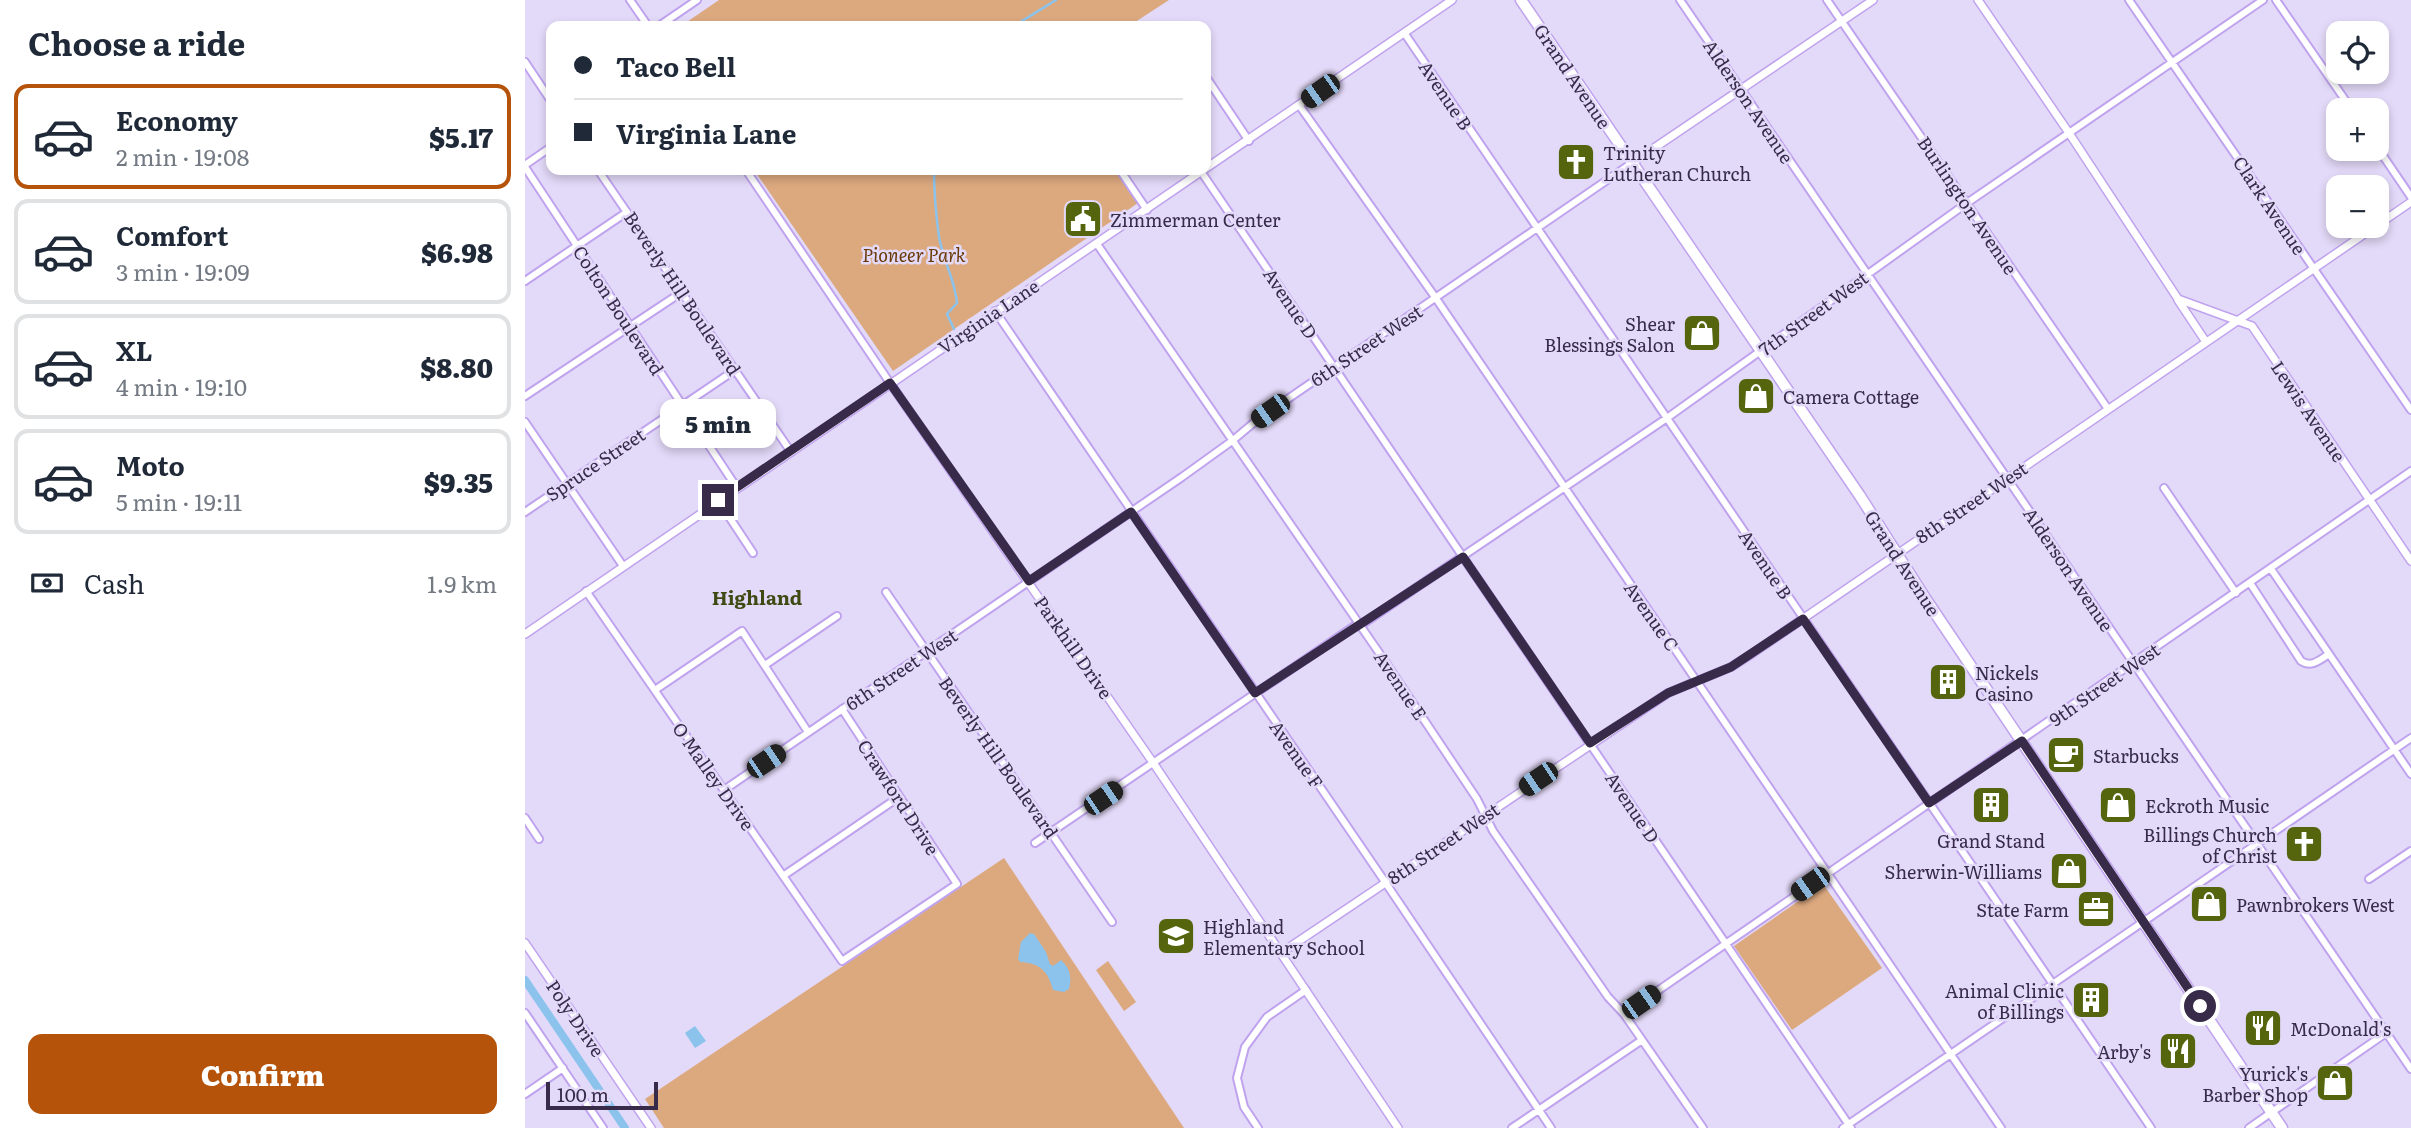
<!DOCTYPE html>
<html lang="en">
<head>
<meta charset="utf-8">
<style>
	:root { --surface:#fff; --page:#f6f6f7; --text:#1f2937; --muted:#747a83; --line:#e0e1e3; --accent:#b45309 }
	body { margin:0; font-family:Literata,serif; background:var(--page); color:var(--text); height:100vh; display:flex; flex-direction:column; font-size:26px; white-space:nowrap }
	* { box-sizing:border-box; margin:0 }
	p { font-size:23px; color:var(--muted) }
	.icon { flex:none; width:38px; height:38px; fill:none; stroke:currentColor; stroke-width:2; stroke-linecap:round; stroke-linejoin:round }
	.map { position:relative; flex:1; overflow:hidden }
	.sheet { display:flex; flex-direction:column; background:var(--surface); width:525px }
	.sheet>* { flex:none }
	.top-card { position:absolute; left:21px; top:21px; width:665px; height:154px; border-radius:14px; box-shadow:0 4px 10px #0003; display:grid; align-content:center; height:154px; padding:0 28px; background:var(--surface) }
	.fabs { position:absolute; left:1801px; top:21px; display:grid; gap:14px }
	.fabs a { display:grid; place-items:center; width:63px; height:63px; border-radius:14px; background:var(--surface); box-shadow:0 4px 10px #0003; font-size:35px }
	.scale { position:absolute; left:21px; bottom:18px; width:112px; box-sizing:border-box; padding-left:7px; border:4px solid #372b49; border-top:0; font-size:19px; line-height:24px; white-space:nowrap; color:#372b49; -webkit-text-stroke:5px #e3d9f8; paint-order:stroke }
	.end { position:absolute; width:32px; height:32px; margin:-16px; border:9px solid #372b49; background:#fff; box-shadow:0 0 0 4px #fff }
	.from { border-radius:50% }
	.bubble { position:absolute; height:49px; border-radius:14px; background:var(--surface); box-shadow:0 4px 10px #0003; font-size:23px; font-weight:800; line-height:49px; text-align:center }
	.car { position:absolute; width:21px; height:42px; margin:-21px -10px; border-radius:9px; box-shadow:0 0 5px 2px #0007; background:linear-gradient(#222 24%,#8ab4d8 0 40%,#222 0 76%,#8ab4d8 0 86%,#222 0) }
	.top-card b { display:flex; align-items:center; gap:24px; height:66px; font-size:26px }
	.top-card b+b { border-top:2px solid var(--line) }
	.top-card i { width:18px; height:18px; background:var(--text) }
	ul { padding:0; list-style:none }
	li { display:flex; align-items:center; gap:21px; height:105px; margin:0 14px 10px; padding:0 14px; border:4px solid var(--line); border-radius:14px }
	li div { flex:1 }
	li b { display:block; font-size:26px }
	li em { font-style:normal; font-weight:800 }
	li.active { border-color:var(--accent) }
	li>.icon { width:63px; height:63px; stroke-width:1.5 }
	h2 { padding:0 28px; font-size:32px; line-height:84px }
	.pay { display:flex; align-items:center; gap:18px; height:77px; padding:0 28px; font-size:26px }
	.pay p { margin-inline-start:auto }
	.action { display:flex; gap:14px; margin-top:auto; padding:14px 28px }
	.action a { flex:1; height:80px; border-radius:14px; background:var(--accent); color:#fff; font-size:28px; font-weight:800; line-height:80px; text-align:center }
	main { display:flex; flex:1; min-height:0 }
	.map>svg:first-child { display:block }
	.green { fill:#dca97f }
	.water { fill:#8bc3ed }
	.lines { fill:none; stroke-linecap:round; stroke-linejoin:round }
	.stream { stroke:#8bc3ed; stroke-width:2.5 }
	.canal { stroke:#8bc3ed; stroke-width:8 }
	.minor-casing { stroke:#bfa3ee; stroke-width:10 }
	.tertiary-casing { stroke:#bfa3ee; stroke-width:10 }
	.primary-casing { stroke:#bfa3ee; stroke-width:13 }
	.minor { stroke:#fff; stroke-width:6 }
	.tertiary { stroke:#fff; stroke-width:7 }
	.primary { stroke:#fff; stroke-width:10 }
	.route { stroke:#372b49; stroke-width:9 }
	.labels { text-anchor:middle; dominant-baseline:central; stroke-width:5; stroke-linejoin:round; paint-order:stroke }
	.street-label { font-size:18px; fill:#372b49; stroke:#e3d9f8 }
	.poi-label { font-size:18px; fill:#372b49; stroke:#e3d9f8; text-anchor:start }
	.park-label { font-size:18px; font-style:italic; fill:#693903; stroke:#e3d9f8 }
	.neighbourhood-label { font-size:19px; font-weight:bold; fill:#3e4a11; stroke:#e3d9f8 }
</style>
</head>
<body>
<main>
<section class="sheet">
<h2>Choose a ride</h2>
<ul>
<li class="active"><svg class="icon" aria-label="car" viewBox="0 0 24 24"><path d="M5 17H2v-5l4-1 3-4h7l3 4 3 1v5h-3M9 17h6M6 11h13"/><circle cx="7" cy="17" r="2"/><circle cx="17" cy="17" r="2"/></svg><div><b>Economy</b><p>2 min · 19:08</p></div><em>$5.17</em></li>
<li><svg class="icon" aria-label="car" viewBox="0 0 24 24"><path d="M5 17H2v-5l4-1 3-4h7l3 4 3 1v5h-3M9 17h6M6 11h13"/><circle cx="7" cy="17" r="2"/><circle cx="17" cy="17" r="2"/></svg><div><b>Comfort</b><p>3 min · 19:09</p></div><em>$6.98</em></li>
<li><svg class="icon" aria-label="car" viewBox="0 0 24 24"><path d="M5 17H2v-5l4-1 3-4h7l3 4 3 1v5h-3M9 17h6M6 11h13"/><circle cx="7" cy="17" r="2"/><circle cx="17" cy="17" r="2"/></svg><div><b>XL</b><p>4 min · 19:10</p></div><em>$8.80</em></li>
<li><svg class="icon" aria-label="car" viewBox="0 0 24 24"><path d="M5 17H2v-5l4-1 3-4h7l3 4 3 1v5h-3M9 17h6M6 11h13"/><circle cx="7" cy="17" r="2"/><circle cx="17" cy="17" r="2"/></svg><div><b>Moto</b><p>5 min · 19:11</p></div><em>$9.35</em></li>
</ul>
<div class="pay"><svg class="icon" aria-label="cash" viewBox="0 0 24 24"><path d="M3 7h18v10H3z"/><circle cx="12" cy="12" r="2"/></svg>Cash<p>1.9 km</p></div>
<div class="action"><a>Confirm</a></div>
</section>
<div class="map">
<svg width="1886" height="1128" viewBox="0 0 1886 1128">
	<rect width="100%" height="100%" fill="#e3d9f8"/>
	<!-- green -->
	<path class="green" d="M194 0H644L604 26H156Z
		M229 170H591L613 203 368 371Z
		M479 858 659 1128H139L120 1099Z
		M1298 884 1357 968 1267 1030 1209 946Z
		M583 961 611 1002 599 1011 571 970Z"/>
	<!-- water -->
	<path class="water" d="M505 933 509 934 521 952 525 964 528 966 536 960C545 968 547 977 544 989L539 992 528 990C523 971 515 963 495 962L493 959 496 942Z
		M170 1026 181 1041 170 1048 160 1033Z"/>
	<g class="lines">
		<!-- stream -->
		<path class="stream" d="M489 26 531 0
			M409 170C409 193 411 215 414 237 418 260 430 280 432 303L422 314 429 329"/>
		<!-- canal -->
		<path class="canal" d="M0 980 100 1128"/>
		<!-- minor casing -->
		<g class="minor-casing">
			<path id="minor" d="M105 0 123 26
				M1155 0 1886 1069
				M1302 0 1583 409
				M1604 0 1886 410
				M1751 0 1827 110
				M134 26 172 0
				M880 34 1626 1128
				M0 62 26 101
				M681 77 724 141
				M774 105 910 297 1476 1128
				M1852 147 1886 197
				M0 165 26 147
				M0 167 212 488
				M73 170 266 452
				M221 170 365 383
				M595 170 622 210
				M675 170 1326 1128
				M572 244 857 657 952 799 968 831 1083 997 1099 1014 1178 1128
				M0 281 102 212
				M470 311 856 876 1026 1128
				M0 396 157 292
				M0 422 98 566
				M1639 488 1711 593
				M193 500 228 553
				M0 512 210 370
				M1746 569 1886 774
				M1725 583 1776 661C1786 668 1795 660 1804 654
				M61 591 317 961 432 884 317 709
				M361 592 587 922
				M836 625 1142 418 1442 203 1738 0
				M240 665 312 616
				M130 690 217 631 283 732
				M199 790 657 477 707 441 732 420 1107 163
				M0 818 14 839
				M510 843 834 623
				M258 876 374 797
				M1844 879 1886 851
				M0 1013 78 1128
				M1099 1014 1886 471
				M0 1094 38 1068
				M733 1128 719 1107 712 1078 720 1047 742 1017 781 990
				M987 1128 1117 1040
				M1318 1128 1886 738
				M1724 1128 1861 1033"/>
		</g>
		<!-- tertiary casing -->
		<g class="tertiary-casing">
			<path id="tertiary" d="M1453 0 1544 133 1653 299 1727 326 1886 561
				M1107 163 1348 0
				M1653 300 1681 342
				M365 383 629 764 873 1128
				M0 634 927 0
				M0 943 126 1128
				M756 953 1143 693 1206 667 1228 653 1886 202"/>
		</g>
		<!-- primary casing -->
		<g class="primary-casing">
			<path id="primary" d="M996 0 1335 496 1400 598 1757 1128"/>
		</g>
		<!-- minor -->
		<use href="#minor" class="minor"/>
		<!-- tertiary -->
		<use href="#tertiary" class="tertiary"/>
		<!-- primary -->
		<use href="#primary" class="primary"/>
	</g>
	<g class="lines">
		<!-- route -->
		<path class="route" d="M193 500 365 383 504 581 606 512 730 693 938 557 1065 743 1143 693 1206 667 1278 619 1404 803 1497 741 1675 1006"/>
	</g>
	<!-- icons -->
	<defs>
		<g id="church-square" transform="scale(2.0125)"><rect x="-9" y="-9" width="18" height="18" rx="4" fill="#54650e" stroke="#e3d9f8"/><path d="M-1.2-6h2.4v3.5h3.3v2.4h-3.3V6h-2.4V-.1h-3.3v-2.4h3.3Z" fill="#fff"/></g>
		<g id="civic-square" transform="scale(2.0125)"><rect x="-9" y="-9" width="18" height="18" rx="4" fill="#54650e" stroke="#e3d9f8"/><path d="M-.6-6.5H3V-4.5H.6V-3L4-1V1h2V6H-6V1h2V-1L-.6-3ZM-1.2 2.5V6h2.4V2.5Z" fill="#fff"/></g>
		<g id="shop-square" transform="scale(2.0125)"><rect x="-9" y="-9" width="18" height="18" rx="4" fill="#54650e" stroke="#e3d9f8"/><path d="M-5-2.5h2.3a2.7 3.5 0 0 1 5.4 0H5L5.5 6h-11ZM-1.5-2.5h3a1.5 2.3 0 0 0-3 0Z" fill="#fff"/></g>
		<g id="building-square" transform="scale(2.0125)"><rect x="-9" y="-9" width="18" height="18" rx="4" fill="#54650e" stroke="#e3d9f8"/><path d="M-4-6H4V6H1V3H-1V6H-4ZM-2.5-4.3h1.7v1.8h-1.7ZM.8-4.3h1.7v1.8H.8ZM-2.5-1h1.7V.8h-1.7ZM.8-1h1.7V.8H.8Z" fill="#fff"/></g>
		<g id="cafe-square" transform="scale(2.0125)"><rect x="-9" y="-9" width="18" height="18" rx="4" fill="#54650e" stroke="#e3d9f8"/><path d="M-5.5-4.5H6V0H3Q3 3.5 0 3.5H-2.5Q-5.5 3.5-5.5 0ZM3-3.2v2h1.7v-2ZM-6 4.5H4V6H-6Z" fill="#fff"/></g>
		<g id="office-square" transform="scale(2.0125)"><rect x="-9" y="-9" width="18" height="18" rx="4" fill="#54650e" stroke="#e3d9f8"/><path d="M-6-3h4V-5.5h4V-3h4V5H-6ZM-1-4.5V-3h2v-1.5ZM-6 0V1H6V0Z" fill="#fff"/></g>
		<g id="school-square" transform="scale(2.0125)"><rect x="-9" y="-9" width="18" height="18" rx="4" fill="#54650e" stroke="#e3d9f8"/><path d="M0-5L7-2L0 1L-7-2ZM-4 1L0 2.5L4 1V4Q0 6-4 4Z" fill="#fff"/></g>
		<g id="restaurant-square" transform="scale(2.0125)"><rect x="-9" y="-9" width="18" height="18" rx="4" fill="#54650e" stroke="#e3d9f8"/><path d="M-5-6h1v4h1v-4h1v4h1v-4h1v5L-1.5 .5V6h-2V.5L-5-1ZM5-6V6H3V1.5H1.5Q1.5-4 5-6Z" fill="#fff"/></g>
	</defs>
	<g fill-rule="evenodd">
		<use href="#church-square" x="1051" y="162"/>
		<use href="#civic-square" x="558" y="219"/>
		<use href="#shop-square" x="1177" y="333"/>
		<use href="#shop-square" x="1231" y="396"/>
		<use href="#building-square" x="1423" y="682"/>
		<use href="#cafe-square" x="1541" y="755"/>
		<use href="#building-square" x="1466" y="805"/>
		<use href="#shop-square" x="1593" y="805"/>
		<use href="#church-square" x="1779" y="844"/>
		<use href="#shop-square" x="1544" y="871"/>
		<use href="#shop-square" x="1684" y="904"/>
		<use href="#office-square" x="1571" y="909"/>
		<use href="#school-square" x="651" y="936"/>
		<use href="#building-square" x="1566" y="1000"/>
		<use href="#restaurant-square" x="1738" y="1028"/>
		<use href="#restaurant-square" x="1653" y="1051"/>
		<use href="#shop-square" x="1810" y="1083"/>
	</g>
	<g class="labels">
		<!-- street labels -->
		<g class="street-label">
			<text transform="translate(1048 76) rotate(56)">Grand Avenue</text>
			<text transform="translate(921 95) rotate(56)">Avenue B</text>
			<text transform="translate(1224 101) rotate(56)">Alderson Avenue</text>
			<text transform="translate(1443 205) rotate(56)">Burlington Avenue</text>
			<text transform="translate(1745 205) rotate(56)">Clark Avenue</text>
			<text transform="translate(158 293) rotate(56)">Beverly Hill Boulevard</text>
			<text transform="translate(766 303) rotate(56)">Avenue D</text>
			<text transform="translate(94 310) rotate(57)">Colton Boulevard</text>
			<text transform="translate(1288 313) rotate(-36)">7th Street West</text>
			<text transform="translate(463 316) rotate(-34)">Virginia Lane</text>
			<text transform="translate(841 345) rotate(-34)">6th Street West</text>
			<text transform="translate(1784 411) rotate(56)">Lewis Avenue</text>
			<text transform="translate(70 464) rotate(-34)">Spruce Street</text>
			<text transform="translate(1446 502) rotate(-34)">8th Street West</text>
			<text transform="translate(1378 563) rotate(57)">Grand Avenue</text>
			<text transform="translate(1241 564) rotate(56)">Avenue B</text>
			<text transform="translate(1544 569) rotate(56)">Alderson Avenue</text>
			<text transform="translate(1127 616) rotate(55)">Avenue C</text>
			<text transform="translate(549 647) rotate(55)">Parkhill Drive</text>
			<text transform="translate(376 669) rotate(-34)">6th Street West</text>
			<text transform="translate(1579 684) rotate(-35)">9th Street West</text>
			<text transform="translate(876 685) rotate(56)">Avenue E</text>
			<text transform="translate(772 754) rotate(55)">Avenue F</text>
			<text transform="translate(474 757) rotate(55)">Beverly Hill Boulevard</text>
			<text transform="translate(189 776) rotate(55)">O Malley Drive</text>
			<text transform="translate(374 797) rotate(57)">Crawford Drive</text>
			<text transform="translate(1108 807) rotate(56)">Avenue D</text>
			<text transform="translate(918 843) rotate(-34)">8th Street West</text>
			<text transform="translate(51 1018) rotate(56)">Poly Drive</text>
		</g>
		<!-- poi labels -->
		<g class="poi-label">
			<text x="1078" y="152">Trinity<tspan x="1078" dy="21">Lutheran Church</tspan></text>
			<text x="585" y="219">Zimmerman Center</text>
			<text x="1150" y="323" text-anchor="end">Shear<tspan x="1150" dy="21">Blessings Salon</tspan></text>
			<text x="1258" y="396">Camera Cottage</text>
			<text x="1450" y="672">Nickels<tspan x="1450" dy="21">Casino</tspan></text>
			<text x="1568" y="755">Starbucks</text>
			<text x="1620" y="805">Eckroth Music</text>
			<text x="1752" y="834" text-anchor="end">Billings Church<tspan x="1752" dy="21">of Christ</tspan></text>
			<text x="1466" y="840" text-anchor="middle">Grand Stand</text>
			<text x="1517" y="871" text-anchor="end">Sherwin-Williams</text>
			<text x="1711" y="904">Pawnbrokers West</text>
			<text x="1544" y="909" text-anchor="end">State Farm</text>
			<text x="678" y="926">Highland<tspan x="678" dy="21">Elementary School</tspan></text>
			<text x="1539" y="990" text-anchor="end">Animal Clinic<tspan x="1539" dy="21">of Billings</tspan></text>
			<text x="1765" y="1028">McDonald's</text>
			<text x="1626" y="1051" text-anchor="end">Arby's</text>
			<text x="1783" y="1073" text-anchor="end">Yurick's<tspan x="1783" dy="21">Barber Shop</tspan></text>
		</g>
		<!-- park labels -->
		<g class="park-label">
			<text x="389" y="254">Pioneer Park</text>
		</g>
		<!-- neighbourhood labels -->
		<g class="neighbourhood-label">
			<text x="232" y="597">Highland</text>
		</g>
	</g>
</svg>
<div class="fabs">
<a><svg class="icon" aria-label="locate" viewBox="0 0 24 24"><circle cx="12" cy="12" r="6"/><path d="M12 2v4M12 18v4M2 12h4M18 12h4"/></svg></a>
<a>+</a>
<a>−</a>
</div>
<div class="scale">100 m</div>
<i class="end from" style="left:1675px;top:1006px"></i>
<i class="end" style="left:193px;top:500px"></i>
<div class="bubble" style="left:135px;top:399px;width:116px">5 min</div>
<i class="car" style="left:795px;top:91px;rotate:235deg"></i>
<i class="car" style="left:745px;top:411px;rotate:235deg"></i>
<i class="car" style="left:241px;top:761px;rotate:56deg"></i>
<i class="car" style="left:1013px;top:779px;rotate:236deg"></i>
<i class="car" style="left:578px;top:798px;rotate:56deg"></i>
<i class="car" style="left:1285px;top:884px;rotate:235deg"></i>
<i class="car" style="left:1116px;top:1002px;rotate:55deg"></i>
<div class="top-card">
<b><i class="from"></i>Taco Bell</b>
<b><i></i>Virginia Lane</b>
</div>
</div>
</main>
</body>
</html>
